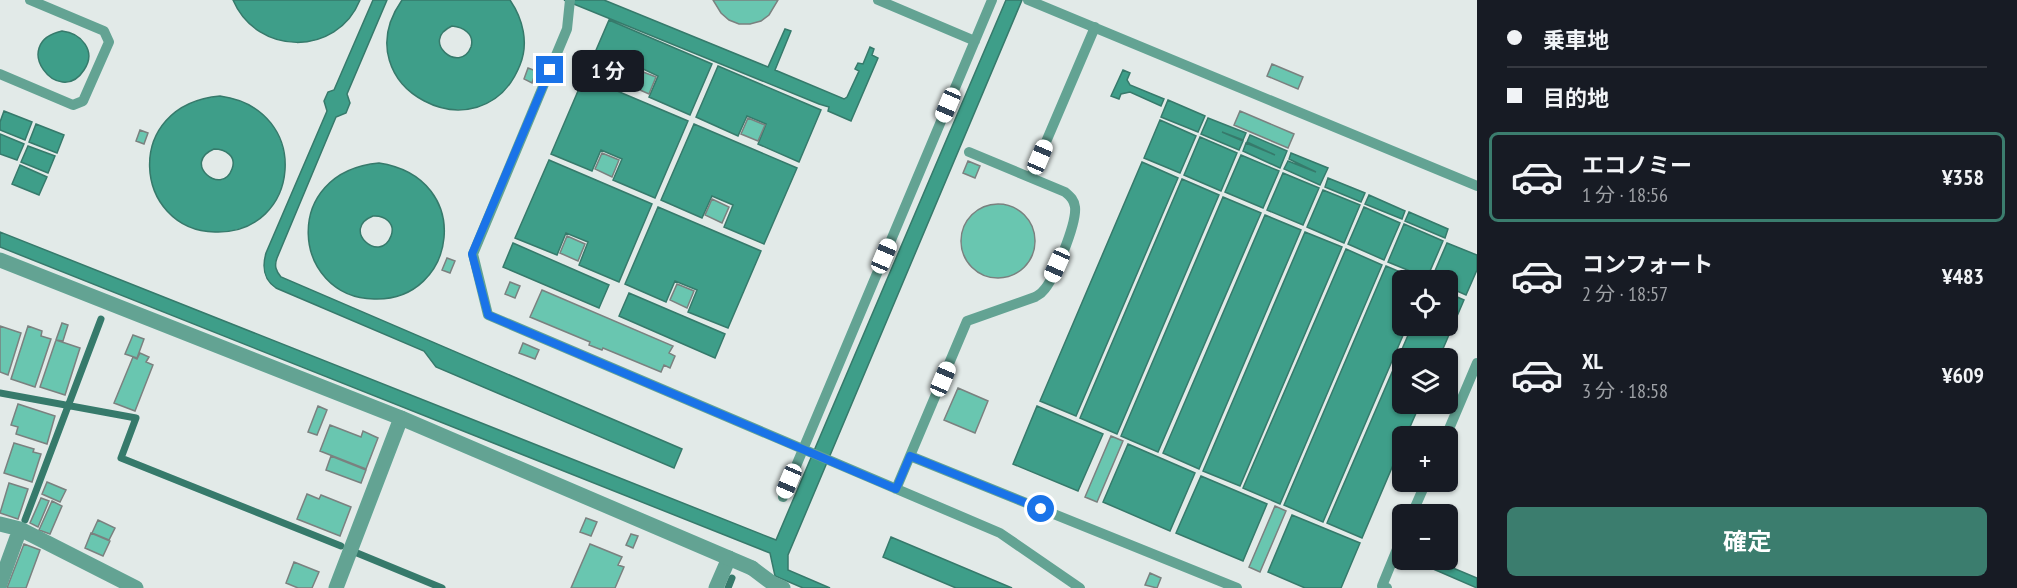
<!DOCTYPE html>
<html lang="ja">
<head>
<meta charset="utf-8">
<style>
	:root { --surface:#171b24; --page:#20242c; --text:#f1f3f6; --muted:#9ea1a6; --line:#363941; --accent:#3b7d6e }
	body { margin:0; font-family:"PT Sans Narrow","Noto Sans JP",sans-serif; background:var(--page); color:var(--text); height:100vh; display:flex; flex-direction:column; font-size:22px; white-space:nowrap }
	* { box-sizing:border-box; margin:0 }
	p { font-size:20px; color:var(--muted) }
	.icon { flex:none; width:33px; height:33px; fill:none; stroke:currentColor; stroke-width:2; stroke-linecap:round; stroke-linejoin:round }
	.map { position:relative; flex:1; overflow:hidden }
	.drawer { display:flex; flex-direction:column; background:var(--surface); width:540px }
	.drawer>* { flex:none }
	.hud { display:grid; align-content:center; height:132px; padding:0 30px; background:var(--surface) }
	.buttons { position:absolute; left:1392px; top:270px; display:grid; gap:12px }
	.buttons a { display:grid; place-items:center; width:66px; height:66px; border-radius:9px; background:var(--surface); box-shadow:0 2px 4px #0004; font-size:30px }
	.end { position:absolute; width:27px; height:27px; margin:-14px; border:8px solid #1a73e8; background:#fff; box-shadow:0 0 0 3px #fff }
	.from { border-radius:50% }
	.bubble { position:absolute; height:42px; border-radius:9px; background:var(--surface); box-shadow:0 2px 4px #0004; font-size:20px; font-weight:700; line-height:42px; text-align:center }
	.car { position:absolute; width:18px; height:36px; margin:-18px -9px; border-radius:8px; box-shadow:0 0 4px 2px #0007; background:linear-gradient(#fff 24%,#345 0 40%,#fff 0 76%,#345 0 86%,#fff 0) }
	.hud b { display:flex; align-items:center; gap:21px; height:57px; font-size:22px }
	.hud b+b { border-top:2px solid var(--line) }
	.hud i { width:15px; height:15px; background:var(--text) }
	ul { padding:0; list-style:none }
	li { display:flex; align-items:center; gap:18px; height:90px; margin:0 12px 9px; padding:0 18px; border:3px solid transparent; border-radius:9px }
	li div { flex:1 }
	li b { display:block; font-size:22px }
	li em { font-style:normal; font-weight:700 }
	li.active { border-color:var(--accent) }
	li>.icon { width:54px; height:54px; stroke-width:1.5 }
	.action { display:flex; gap:12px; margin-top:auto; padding:12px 30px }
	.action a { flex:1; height:69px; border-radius:9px; background:var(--accent); color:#fff; font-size:24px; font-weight:700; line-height:69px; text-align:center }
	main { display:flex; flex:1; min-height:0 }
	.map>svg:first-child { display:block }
	.water { fill:#3e9e89; stroke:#367a6b; stroke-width:1.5; fill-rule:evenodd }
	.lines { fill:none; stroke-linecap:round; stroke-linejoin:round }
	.stream { stroke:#367a6b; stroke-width:7 }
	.building { fill:#69c6b0; stroke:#7a817f; stroke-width:1.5 }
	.service { stroke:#63a393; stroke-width:10 }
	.minor { stroke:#63a393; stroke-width:15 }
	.tertiary { stroke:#63a393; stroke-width:15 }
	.route { stroke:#1a73e8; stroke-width:8 }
</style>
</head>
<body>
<main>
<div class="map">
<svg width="1477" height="588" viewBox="0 0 1477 588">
	<rect width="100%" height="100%" fill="#e2eae8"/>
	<!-- water -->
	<path class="water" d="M233 0H360C337 57 257 56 233 0Z
		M373 0H387L347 94 350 103 346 113 336 117 277 258C274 266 276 271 281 277L682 449 674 468 436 367 424 351 276 288C263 279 262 267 266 253L327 111 324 101 328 92 334 90Z
		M402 0H510C523 19 529 43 520 65 482 160 341 87 402 0ZM452 26C463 27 475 34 471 47 460 75 419 41 452 26Z
		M564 0H604L768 67 785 29 791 31 775 70 844 99 847 97 859 71 855 69 858 63 863 64 870 47 874 49 872 55 878 58 851 121 828 111 829 107 819 104Z
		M1006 0H1022L788 555V570L830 588H803L775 576 770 553 0 247V232L776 540Z
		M609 20 712 64 690 115 649 97 658 76 639 67 629 89 587 71Z
		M62 31C81 33 97 51 84 70 59 109 8 43 62 31Z
		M718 66 821 110 799 162 758 144 766 124 747 116 738 136 696 117Z
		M1123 70 1130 73 1127 80 1130 85 1164 99 1161 106 1130 92 1121 94 1119 99 1111 96Z
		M584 77 688 121 655 198 613 180 622 159 601 150 592 171 551 154Z
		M220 96C314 109 301 235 215 232 133 230 121 105 220 96ZM214 149C225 149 237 156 232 169 222 197 181 163 214 149Z
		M1168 100 1205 116 1198 132 1161 117Z
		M4 111 32 122 25 140 0 130V122Z
		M1208 118 1246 133 1243 140 1222 132 1243 141 1239 150 1201 134Z
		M1160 120 1196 136 1180 173 1144 158Z
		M36 124 64 135 57 153 29 142Z
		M694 124 797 168 764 244 724 227 733 205 712 196 702 218 661 200Z
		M0 134 24 144 17 160 0 154Z
		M1250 135 1287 151 1280 168 1243 151 1246 143 1275 155 1247 142Z
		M1200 137 1237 153 1221 191 1184 175Z
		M28 146 55 156 48 173 21 162Z
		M1291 153 1328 168 1320 185 1284 169 1288 161 1316 172 1289 159Z
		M1241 155 1279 171 1263 208 1225 192Z
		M549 160 652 204 619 282 579 265 588 242 566 233 557 255 515 238Z
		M1142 162 1178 178 1076 416 1040 401Z
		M379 163C476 178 457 302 374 299 291 297 280 172 379 163ZM373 216C384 215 396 223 391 236 380 265 340 229 373 216Z
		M20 165 47 177 39 195 12 184Z
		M1283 173 1319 188 1303 225 1267 210Z
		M1328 178 1365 193 1361 202 1325 187Z
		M1182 179 1219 195 1117 434 1080 418Z
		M1323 190 1360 205 1344 243 1307 227Z
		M1369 195 1405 211 1402 219 1365 204Z
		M1223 197 1261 213 1158 452 1121 436Z
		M658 207 761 251 728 328 688 312 697 290 675 281 666 302 625 284Z
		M1364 207 1400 223 1384 260 1348 244Z
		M1409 212 1448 229 1445 238 1405 221Z
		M1265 215 1301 230 1199 469 1163 453Z
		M1404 224 1443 241 1427 278 1388 262Z
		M1305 232 1342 247 1240 486 1203 471Z
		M513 243 609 285 599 308 503 267Z
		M1447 243 1477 255V270L1466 295 1448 287V280H1431Z
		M1346 249 1382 265 1280 504 1243 488Z
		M1386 266 1419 280H1402V326H1407L1323 522 1284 505Z
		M629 293 725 334 715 358 619 316Z
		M1448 293 1464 300 1439 358H1402V404H1420L1406 436H1402V444L1362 538 1327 523 1412 326H1448Z
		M1037 406 1103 434 1078 491 1013 464Z
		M1128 444 1195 473 1170 531 1103 502Z
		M1201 476 1267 504 1243 561 1176 533Z
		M1292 515 1360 543 1341 588H1305L1268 572Z
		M891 537 1012 588H956L883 557Z
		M1434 560 1477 578V588L1431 568Z"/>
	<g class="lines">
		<!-- stream -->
		<path class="stream" d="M0 393 136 418 121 458 341 546
			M25 520 101 319
			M357 553 442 588
			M728 588 732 578"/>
	</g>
	<!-- building -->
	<path class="building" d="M713 0H778L769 15 761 21 750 24H739L729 20 721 13Z
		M1272 64 1303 77 1298 89 1267 76Z
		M528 68 536 71 532 83 524 79Z
		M638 70 656 77 649 94 631 86Z
		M1240 111 1294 134 1288 148 1234 125Z
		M748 118 765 125 758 141 741 134Z
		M140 130 148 133 144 144 136 141Z
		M602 153 619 160 612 177 595 169Z
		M968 161 980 166 975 178 963 173Z
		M712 199 729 207 722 223 705 215Z
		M961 241a37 37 0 1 1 74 0a37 37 0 1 1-74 0Z
		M567 236 585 244 578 261 560 253Z
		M447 258 455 261 450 273 442 270Z
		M510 282 520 286 515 298 505 294Z
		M677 284 694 291 687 308 670 300Z
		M542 290 673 346 669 353 675 356 670 368 664 365 661 372 603 348 602 350 589 345 590 342 530 317Z
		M62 323 68 325 63 341 56 340Z
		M0 326 21 333 8 375 0 372Z
		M28 326 42 331 41 336 51 339 35 387 11 379Z
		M133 335 144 339 137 358 125 354Z
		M56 340 80 348 65 395 40 387Z
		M523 343 539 350 535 359 519 353Z
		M140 353 149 357 146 362 153 365 135 411 114 403 133 357 137 359Z
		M958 388 988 401 975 433 944 420Z
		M18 404 55 416 47 444 16 434 18 427 11 425Z
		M318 406 327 410 317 435 308 432Z
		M330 425 361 437 363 431 378 438 366 469 320 451Z
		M1111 436 1123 441 1097 502 1085 497Z
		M14 443 34 449 33 452 41 454 32 482 4 473Z
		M331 456 366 470 361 483 326 470Z
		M47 482 66 490 60 502 42 494Z
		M9 483 28 489 18 519 0 513Z
		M307 494 319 499 321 495 351 507 340 536 297 519Z
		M41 498 49 501 38 527 30 523Z
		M52 501 62 506 50 534 39 530Z
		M1275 506 1286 511 1260 572 1249 567Z
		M586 518 597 522 591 536 580 532Z
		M98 520 115 528 109 540 92 533Z
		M91 533 110 541 103 556 85 548Z
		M631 534 638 536 633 548 626 545Z
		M24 544 40 550 26 588H7Z
		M590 544 622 557 618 565 624 567 615 588H571Z
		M294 562 319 572 312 588H298L286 583Z
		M1150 573 1161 578 1157 588 1145 585Z"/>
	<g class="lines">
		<!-- service -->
		<path class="service" d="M570 0 567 29 473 254 488 315 1000 533 1080 588
			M878 0 975 41
			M1028 0 1477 186
			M0 74 73 105 83 101 109 42 104 31 30 0
			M1031 177 1095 27
			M1446 436 1477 363
			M910 456 1237 588
			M896 489 967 321 1035 297C1038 295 1041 294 1043 291 1054 280 1077 223 1075 207 1074 200 1071 197 1065 192L969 152
			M783 497 992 0
			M1412 514 1426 482
			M1387 588 1382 586 1402 537"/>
		<!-- minor -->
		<path class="minor" d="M0 524 20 529 136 588
			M752 568 772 583 783 588
			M0 584 20 529
			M336 588 401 418
			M716 588 729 558"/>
		<!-- tertiary -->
		<path class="tertiary" d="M0 260 401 418 752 568"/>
	</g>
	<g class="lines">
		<!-- route -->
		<path class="route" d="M550 70 472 254 488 315 896 489 910 456 1041 509"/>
	</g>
</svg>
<div class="buttons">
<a><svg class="icon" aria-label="locate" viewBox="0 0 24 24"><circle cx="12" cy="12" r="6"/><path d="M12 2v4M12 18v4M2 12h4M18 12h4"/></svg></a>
<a><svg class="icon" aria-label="layers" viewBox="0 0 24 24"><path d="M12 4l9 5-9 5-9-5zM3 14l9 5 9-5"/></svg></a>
<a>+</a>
<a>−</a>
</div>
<i class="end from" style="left:1041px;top:509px"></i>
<i class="end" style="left:550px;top:70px"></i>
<div class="bubble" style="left:572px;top:50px;width:72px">1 分</div>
<i class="car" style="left:948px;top:105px;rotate:203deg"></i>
<i class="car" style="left:1040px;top:157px;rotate:23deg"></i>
<i class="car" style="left:884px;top:256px;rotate:23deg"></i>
<i class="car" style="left:1057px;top:265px;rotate:204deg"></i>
<i class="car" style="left:943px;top:379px;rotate:23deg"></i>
<i class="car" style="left:789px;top:481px;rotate:203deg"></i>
</div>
<section class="drawer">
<div class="hud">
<b><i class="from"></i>乗車地</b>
<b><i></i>目的地</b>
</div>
<ul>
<li class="active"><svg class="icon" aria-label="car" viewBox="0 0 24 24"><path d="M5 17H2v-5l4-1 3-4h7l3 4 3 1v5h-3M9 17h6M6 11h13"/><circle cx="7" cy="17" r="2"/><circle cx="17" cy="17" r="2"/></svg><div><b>エコノミー</b><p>1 分 · 18:56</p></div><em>¥358</em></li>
<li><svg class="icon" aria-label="car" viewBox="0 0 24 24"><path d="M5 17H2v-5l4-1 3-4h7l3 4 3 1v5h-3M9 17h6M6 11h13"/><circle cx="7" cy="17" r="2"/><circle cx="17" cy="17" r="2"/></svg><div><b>コンフォート</b><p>2 分 · 18:57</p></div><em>¥483</em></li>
<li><svg class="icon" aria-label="car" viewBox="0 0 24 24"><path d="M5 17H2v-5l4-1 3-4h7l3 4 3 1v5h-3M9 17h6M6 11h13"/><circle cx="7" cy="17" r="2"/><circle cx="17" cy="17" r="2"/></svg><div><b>XL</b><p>3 分 · 18:58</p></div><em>¥609</em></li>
</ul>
<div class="action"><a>確定</a></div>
</section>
</main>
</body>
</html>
